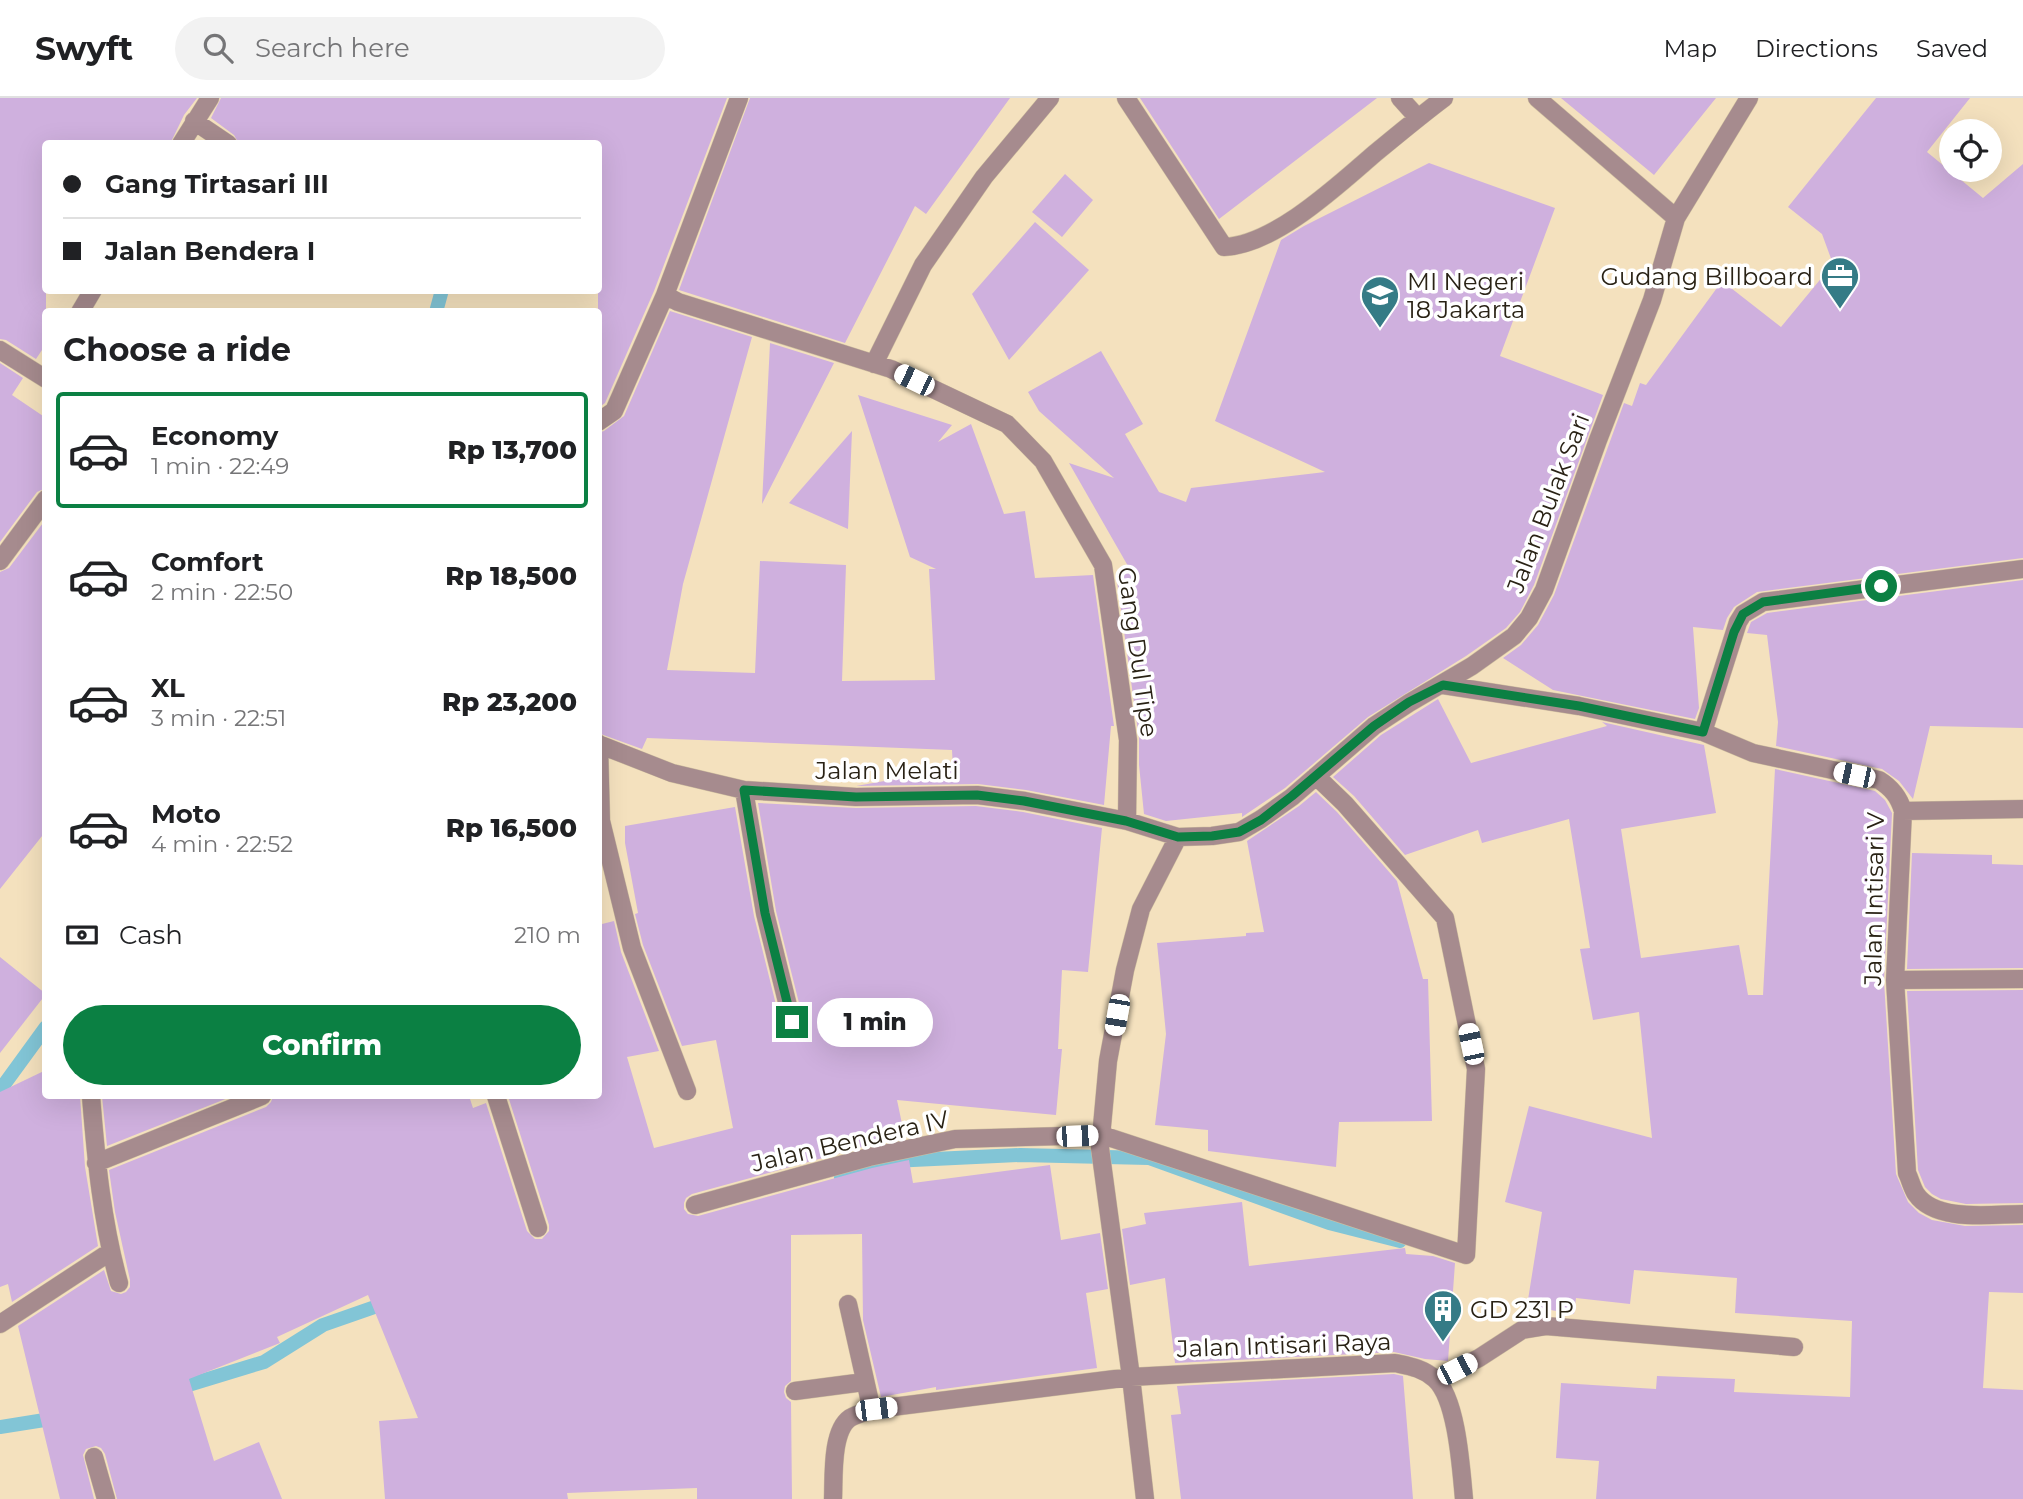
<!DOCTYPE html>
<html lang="en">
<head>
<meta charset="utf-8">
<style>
	:root { --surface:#fff; --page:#f2f2f2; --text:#202124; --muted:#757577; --line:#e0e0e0; --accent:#0b8043 }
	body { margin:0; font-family:Montserrat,sans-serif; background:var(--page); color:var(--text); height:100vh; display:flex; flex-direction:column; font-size:26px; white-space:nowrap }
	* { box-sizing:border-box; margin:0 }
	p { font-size:23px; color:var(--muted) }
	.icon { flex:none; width:38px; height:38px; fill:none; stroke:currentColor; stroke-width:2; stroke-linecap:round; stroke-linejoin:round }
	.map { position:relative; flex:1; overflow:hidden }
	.panel { position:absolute; left:42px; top:210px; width:560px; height:791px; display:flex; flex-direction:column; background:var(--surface); border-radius:7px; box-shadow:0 7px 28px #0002 }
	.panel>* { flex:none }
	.top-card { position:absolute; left:42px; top:42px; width:560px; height:154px; border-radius:7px; box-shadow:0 7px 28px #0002; display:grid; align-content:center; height:154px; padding:0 21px; background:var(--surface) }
	.fabs { position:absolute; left:1939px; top:21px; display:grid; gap:14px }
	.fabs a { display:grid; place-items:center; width:63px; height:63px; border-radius:50%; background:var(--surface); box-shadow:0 7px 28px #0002; font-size:35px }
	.end { position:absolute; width:32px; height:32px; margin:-16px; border:9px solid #0b8043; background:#fff; box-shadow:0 0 0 4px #fff }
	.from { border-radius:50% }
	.bubble { position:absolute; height:49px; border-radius:24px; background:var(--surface); box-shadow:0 7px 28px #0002; font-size:23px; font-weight:800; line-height:49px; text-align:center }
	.car { position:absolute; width:21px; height:42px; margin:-21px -10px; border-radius:9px; box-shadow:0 0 5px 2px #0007; background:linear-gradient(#fff 24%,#345 0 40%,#fff 0 76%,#345 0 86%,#fff 0) }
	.top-card b { display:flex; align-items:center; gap:24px; height:66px; font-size:26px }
	.top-card b+b { border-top:2px solid var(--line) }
	.top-card i { width:18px; height:18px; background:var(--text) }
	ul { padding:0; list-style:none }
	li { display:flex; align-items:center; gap:21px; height:116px; margin:0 14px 10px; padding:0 7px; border:4px solid transparent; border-radius:7px }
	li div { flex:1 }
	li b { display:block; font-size:26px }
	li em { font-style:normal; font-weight:800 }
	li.on { border-color:var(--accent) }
	li>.icon { width:63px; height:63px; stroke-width:1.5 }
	h2 { padding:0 21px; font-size:32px; line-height:84px }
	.pay { display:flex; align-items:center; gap:18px; height:77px; padding:0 21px; font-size:26px }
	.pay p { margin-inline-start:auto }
	.action { display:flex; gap:14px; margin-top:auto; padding:14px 21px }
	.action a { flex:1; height:80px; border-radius:42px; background:var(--accent); color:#fff; font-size:28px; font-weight:800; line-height:80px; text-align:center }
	header { display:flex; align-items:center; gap:42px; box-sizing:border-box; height:98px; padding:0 35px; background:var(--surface); border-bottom:2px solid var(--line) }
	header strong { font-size:33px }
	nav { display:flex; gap:38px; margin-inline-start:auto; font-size:24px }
	.search { width:490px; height:63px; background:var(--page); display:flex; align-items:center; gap:18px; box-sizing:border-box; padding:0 24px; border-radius:38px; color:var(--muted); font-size:26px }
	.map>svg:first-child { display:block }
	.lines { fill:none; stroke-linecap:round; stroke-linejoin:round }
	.stream { stroke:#82c5d6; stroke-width:14 }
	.building { fill:#cfb0de }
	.street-casing { stroke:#cfbfa0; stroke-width:19 }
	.street { stroke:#a68b8e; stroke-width:18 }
	.route { stroke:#0b8043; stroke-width:9 }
	.labels { text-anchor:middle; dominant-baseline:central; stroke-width:7; stroke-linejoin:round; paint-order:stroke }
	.poi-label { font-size:24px; fill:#292215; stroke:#fff; text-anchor:start }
	.street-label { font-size:24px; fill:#292215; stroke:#fff }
</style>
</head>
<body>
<header>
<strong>Swyft</strong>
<div class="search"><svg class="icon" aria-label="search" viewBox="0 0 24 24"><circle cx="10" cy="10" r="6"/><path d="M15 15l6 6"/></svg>Search here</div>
<nav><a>Map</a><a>Directions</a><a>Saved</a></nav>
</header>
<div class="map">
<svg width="2023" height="1401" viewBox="0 0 2023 1401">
	<rect width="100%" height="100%" fill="#f4e1be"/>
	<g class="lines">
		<!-- stream -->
		<path class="stream" d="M436 214 442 192
			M0 992 46 929
			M841 1079 892 1063 1020 1057 1149 1060 1329 1125 1400 1143
			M172 1292 264 1264 323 1227 389 1204
			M0 1329 57 1320"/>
	</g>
	<!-- building -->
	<path class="building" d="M0 0H197L184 17 170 46H46V246L36 261 6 242 0 241Z
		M221 0H727L654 193 605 305 598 310V46H239L234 37 211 20Z
		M750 0H1010L926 116 915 108 845 245 679 192Z
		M1140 0H1377L1219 121Z
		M1561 0H1716L1654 77Z
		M1876 0H1970L1927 54 1983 100 2023 66V460L1757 494 1734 509 1727 520 1723 532 1693 529 1699 610 1695 621 1553 592 1503 560 1521 547 1538 527 1554 497 1624 305 1632 308 1640 285 1646 287 1722 183 1781 229 1833 166 1822 136 1788 109Z
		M1429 65 1555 110 1500 258 1603 297 1534 487 1520 514 1506 530 1466 558 1368 619 1285 690 1242 719V715L1166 723 1144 716 1139 667V640L1116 476 1132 475 1069 365 1114 380 1039 313 1028 294 1101 253 1143 326 1125 336 1159 394 1186 404 1191 390 1325 374 1215 323 1281 142 1304 128Z
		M1065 76 1093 102 1062 139 1032 114Z
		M1035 124 1089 172 1009 262 972 196Z
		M670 213 752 239 683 486 667 572 755 575 760 463 846 467 842 583 935 582 929 471H936L910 459 858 297 952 327 938 344 971 326 1004 416 1025 413 1035 480 1093 477 1114 628H1111L1104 707 1026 692 978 686 856 688 953 671 952 652 647 640 642 651 598 635V335L604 333 624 318Z
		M770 245 834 265 762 406Z
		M0 265 23 280 12 297 46 320V390L37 394 0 444Z
		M852 333 848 431 789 405Z
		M46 421V733L0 791V474L9 470Z
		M2023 482V630L1930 628 1913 701 1899 683 1882 671 1776 648 1778 624 1767 537 1747 535 1751 524 1767 515Z
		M1438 601 1471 665 1607 628 1602 624 1704 647 1716 715 1621 731 1641 860 1739 847 1748 897H1763L1775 671 1875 693 1885 702 1892 715 1884 883 1896 1076 1908 1104 1919 1115 1932 1122 1965 1128 2023 1127V1195L1989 1194 1983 1290 2023 1292V1401H1596L1599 1363 1556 1360 1561 1285 1656 1291 1657 1278 1735 1281 1734 1294 1850 1299 1852 1223 1735 1215 1737 1180 1634 1172 1630 1206 1576 1200 1574 1216 1527 1208 1542 1114 1505 1104 1529 1008 1652 1040 1639 914 1593 922 1580 851 1590 850 1569 721 1482 745 1478 732 1405 757 1354 698 1333 679 1381 637Z
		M1316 694 1337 714 1397 783 1423 881H1428L1432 1023 1339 1024 1336 1069 1208 1053V1032L1155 1027 1166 936 1157 845 1246 838V835L1264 834 1247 743 1299 708Z
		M758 705 856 710 976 708 1023 714 1102 730 1088 874 1062 872 1058 951H1062L1056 1017 897 1002 905 1040 866 1048 692 1096 686 1100 684 1105V1111L688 1116 698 1118 872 1070 909 1062 913 1085 1050 1067 1061 1142 1100 1135 1108 1191 1086 1195 1097 1270 936 1292V1289L881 1299 863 1222 862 1136 791 1137V1283L785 1288 784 1294 786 1300 791 1304 792 1401H697V1390L567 1395 568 1401H385L379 1323 418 1320 368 1197 277 1239 280 1245 189 1281 214 1363 259 1344 282 1401H117L105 1356 101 1350 96 1348 86 1351 83 1357 94 1401H60L18 1228 104 1172 111 1193 121 1196 126 1194 130 1189V1182L115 1114 109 1072 266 1009 271 1004 273 998H469L473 1010 486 1005 527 1133 535 1141H542L549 1133V1127L508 998H598V827L614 823 621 854 659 953 627 959 654 1050 733 1030 716 942 682 948 643 847 635 816 638 815 625 745V728L735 709 754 818 781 927 784 932 794 935 800 932 803 921 776 813Z
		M1912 755 1992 757V766L2023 767V870L1907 871Z
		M0 859 46 896 0 955Z
		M2023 892V1105L1966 1106 1941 1101 1932 1096 1925 1089 1918 1072 1907 893Z
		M46 972V998H80L85 1069 98 1148 12 1204 8 1186 0 1189V994Z
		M102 998H233L107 1048Z
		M1242 1104 1249 1168 1405 1150 1406 1156 1433 1158 1455 1165 1448 1263 1425 1261 1394 1254 1175 1265 1165 1180 1130 1187 1122 1131 1146 1126 1144 1115Z
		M1394 1276 1403 1278 1413 1401H1181L1171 1317 1181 1316 1177 1288Z"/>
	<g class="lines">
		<!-- street casing -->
		<g class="street-casing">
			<path id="street" d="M1126 0 1224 149C1274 147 1336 89 1373 57 1396 38 1420 18 1444 0
				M1400 0 1418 20
				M1537 0 1676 120
				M194 23 228 46
				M181 46 210 0
				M665 197 678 204 891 271 1007 326 1043 363 1103 467 1128 642 1127 723
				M80 214 93 192
				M0 252 46 281
				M874 266 923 167 984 79 1050 0
				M598 324 614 313 665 197 739 0
				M0 463 46 401
				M1443 587 1579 608 1703 634 1753 655 1879 682C1892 690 1899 699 1903 713L1895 882 1907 1075C1910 1081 1912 1090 1916 1096 1936 1125 1992 1116 2023 1116
				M1703 634 1738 524 1743 516 1763 504 2023 471
				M598 646 672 675 744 692 856 699 977 697 1025 703 1127 723 1178 739 1212 738 1239 734 1261 721 1292 699 1374 628 1409 605 1472 568 1514 538 1529 520 1544 492 1598 342 1652 202 1676 120 1749 0
				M599 646 601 723 632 850 687 993
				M744 692 765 815 792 924
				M1903 713 2023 711
				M1895 882 2023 881
				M91 998C96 1061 102 1124 119 1185
				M496 998 538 1130
				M96 1065 262 998
				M695 1107 869 1059 955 1041 1102 1037 1466 1157 1476 971 1445 820 1345 706 1316 678
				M848 1206 872 1313
				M0 1226 110 1154
				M1436 1282 1479 1260 1522 1232 1546 1228 1794 1249
				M795 1293 864 1284
				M94 1359 106 1401
				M833 1401C834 1380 831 1333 850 1320 858 1315 868 1314 876 1311L1131 1279 1100 1050 1108 963 1125 872 1141 811 1178 739
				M1145 1401 1131 1279 1395 1265C1409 1268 1423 1270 1435 1281 1457 1301 1461 1370 1464 1401"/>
		</g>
		<!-- street -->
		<use href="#street" class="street"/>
	</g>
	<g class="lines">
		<!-- route -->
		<path class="route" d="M792 924 765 815 744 692 856 699 977 697 1024 703 1126 723 1178 739 1212 738 1239 734 1261 722 1292 698 1374 628 1409 604 1443 587 1579 608 1703 634 1734 534 1743 516 1763 504 1881 488"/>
	</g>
	<!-- icons -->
	<defs>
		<g id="office-pin" transform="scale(2.0125)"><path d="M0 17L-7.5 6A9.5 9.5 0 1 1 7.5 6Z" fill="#357b86" stroke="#fff"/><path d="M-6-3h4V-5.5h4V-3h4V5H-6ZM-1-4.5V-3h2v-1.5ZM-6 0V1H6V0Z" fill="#fff"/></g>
		<g id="school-pin" transform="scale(2.0125)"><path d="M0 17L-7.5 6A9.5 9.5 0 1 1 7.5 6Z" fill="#357b86" stroke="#fff"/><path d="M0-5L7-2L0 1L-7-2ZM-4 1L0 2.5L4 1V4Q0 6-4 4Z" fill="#fff"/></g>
		<g id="building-pin" transform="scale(2.0125)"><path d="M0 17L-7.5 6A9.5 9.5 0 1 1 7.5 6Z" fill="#357b86" stroke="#fff"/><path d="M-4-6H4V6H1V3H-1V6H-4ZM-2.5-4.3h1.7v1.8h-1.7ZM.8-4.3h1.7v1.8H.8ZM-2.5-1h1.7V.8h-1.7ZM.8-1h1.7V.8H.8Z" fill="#fff"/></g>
	</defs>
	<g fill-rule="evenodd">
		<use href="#office-pin" x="1840" y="178"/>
		<use href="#school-pin" x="1380" y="197"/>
		<use href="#building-pin" x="1443" y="1211"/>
	</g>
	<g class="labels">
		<!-- poi labels -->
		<g class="poi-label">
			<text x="1813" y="178" text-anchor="end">Gudang Billboard</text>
			<text x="1407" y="183">MI Negeri<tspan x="1407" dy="28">18 Jakarta</tspan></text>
			<text x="1470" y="1211">GD 231 P</text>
		</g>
		<!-- street labels -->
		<g class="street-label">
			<text transform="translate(1548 405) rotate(-69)">Jalan Bulak Sari</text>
			<text transform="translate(1138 554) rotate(82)">Gang Dul Tipe</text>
			<text x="887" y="672">Jalan Melati</text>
			<text transform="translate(1874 801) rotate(-89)">Jalan Intisari V</text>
			<text transform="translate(850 1043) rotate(-13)">Jalan Bendera IV</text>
			<text transform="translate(1284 1247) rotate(-2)">Jalan Intisari Raya</text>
		</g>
	</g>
</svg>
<div class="fabs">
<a><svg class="icon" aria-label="locate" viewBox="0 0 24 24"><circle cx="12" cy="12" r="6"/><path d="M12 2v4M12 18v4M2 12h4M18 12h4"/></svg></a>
</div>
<i class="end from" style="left:1881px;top:488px"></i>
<i class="end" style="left:792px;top:924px"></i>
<div class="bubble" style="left:817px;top:900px;width:116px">1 min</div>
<i class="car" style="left:914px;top:282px;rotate:296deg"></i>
<i class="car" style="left:1854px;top:677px;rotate:282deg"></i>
<i class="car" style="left:1117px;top:917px;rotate:190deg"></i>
<i class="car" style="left:1471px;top:946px;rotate:348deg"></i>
<i class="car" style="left:1077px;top:1038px;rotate:88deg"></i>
<i class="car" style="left:1457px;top:1271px;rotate:63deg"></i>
<i class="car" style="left:876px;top:1311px;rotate:83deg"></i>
<div class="top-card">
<b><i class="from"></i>Gang Tirtasari III</b>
<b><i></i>Jalan Bendera I</b>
</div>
<section class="panel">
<h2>Choose a ride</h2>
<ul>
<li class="on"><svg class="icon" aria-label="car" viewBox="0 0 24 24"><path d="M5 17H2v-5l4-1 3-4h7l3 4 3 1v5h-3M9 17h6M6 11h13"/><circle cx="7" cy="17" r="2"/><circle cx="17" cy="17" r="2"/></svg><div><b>Economy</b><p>1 min · 22:49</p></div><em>Rp 13,700</em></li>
<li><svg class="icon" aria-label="car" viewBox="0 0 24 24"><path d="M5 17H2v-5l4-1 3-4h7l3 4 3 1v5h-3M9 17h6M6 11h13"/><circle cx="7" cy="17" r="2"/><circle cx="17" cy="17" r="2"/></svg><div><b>Comfort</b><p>2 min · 22:50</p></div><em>Rp 18,500</em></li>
<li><svg class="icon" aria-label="car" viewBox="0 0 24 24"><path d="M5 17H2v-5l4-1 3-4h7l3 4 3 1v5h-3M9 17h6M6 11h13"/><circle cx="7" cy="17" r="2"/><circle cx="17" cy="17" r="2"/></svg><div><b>XL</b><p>3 min · 22:51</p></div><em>Rp 23,200</em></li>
<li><svg class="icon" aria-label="car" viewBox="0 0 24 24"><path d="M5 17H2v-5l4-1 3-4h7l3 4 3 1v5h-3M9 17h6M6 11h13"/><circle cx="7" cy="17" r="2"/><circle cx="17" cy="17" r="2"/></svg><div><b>Moto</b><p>4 min · 22:52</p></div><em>Rp 16,500</em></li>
</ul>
<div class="pay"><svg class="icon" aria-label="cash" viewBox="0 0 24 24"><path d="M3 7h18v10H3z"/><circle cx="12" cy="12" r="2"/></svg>Cash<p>210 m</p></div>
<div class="action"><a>Confirm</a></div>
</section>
</div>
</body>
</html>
